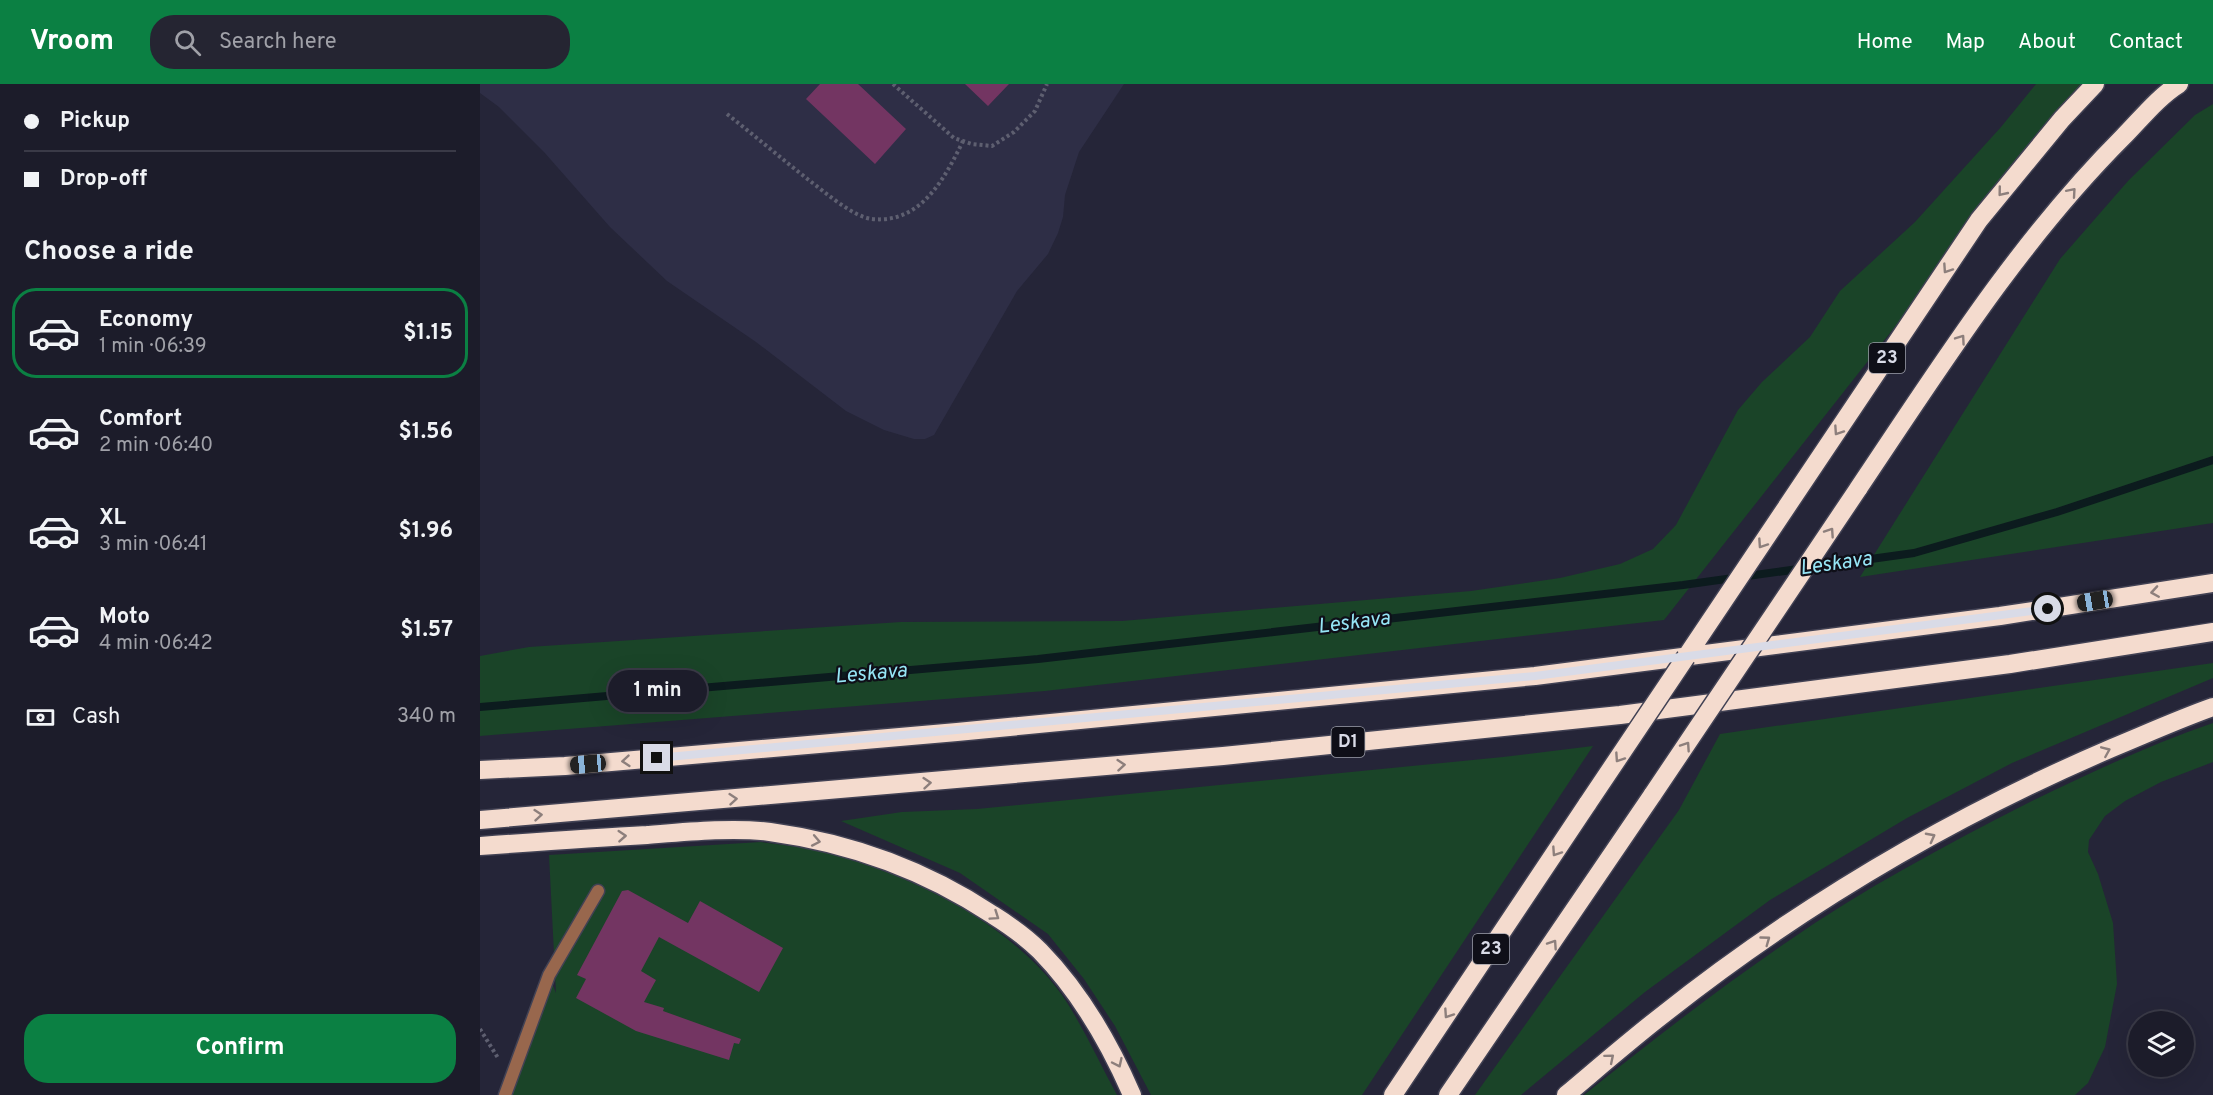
<!DOCTYPE html>
<html lang="en">
<head>
<meta charset="utf-8">
<style>
	:root { --surface:#1c1c2a; --page:#252532; --text:#f1f3f6; --muted:#a0a1a8; --line:#3a3a47; --accent:#0b8043 }
	body { margin:0; font-family:Overpass,sans-serif; background:var(--page); color:var(--text); height:100vh; display:flex; flex-direction:column; font-size:22px; white-space:nowrap }
	* { box-sizing:border-box; margin:0 }
	p { font-size:20px; color:var(--muted) }
	.icon { flex:none; width:33px; height:33px; fill:none; stroke:currentColor; stroke-width:2; stroke-linecap:round; stroke-linejoin:round }
	.map { position:relative; flex:1; overflow:hidden }
	.panel { display:flex; flex-direction:column; background:var(--surface); width:480px }
	.panel>* { flex:none }
	.hud { display:grid; align-content:center; height:132px; padding:0 24px; background:var(--surface) }
	.tools { position:absolute; left:1648px; top:927px; display:grid; gap:12px }
	.tools a { display:grid; place-items:center; width:66px; height:66px; border-radius:50%; background:var(--surface); box-shadow:0 6px 24px #0002,0 0 0 2px var(--line); font-size:30px }
	.end { position:absolute; width:27px; height:27px; margin:-14px; border:8px solid #d9dbe7; background:#111; box-shadow:0 0 0 3px #111 }
	.from { border-radius:50% }
	.bubble { position:absolute; height:42px; border-radius:21px; background:var(--surface); box-shadow:0 6px 24px #0002,0 0 0 2px var(--line); font-size:20px; font-weight:700; line-height:42px; text-align:center }
	.car { position:absolute; width:18px; height:36px; margin:-18px -9px; border-radius:8px; box-shadow:0 0 4px 2px #0007; background:linear-gradient(#222 24%,#8ab4d8 0 40%,#222 0 76%,#8ab4d8 0 86%,#222 0) }
	.hud b { display:flex; align-items:center; gap:21px; height:57px; font-size:22px }
	.hud b+b { border-top:2px solid var(--line) }
	.hud i { width:15px; height:15px; background:var(--text) }
	ul { padding:0; list-style:none }
	li { display:flex; align-items:center; gap:18px; height:90px; margin:0 12px 9px; padding:0 12px; border:3px solid transparent; border-radius:24px }
	li div { flex:1 }
	li b { display:block; font-size:22px }
	li em { font-style:normal; font-weight:700 }
	li.on { border-color:var(--accent) }
	li>.icon { width:54px; height:54px; stroke-width:1.5 }
	h2 { padding:0 24px; font-size:27px; line-height:72px }
	.pay { display:flex; align-items:center; gap:15px; height:66px; padding:0 24px; font-size:22px }
	.pay p { margin-inline-start:auto }
	.cta { display:flex; gap:12px; margin-top:auto; padding:12px 24px }
	.cta a { flex:1; height:69px; border-radius:24px; background:var(--accent); color:#fff; font-size:24px; font-weight:700; line-height:69px; text-align:center }
	header { display:flex; align-items:center; gap:36px; box-sizing:border-box; height:84px; padding:0 30px; background:var(--accent); color:#fff }
	header strong { font-size:28px }
	nav { display:flex; gap:33px; margin-inline-start:auto; font-size:21px }
	.search { width:420px; height:54px; background:var(--page); display:flex; align-items:center; gap:15px; box-sizing:border-box; padding:0 21px; border-radius:24px; color:var(--muted); font-size:22px }
	main { display:flex; flex:1; min-height:0 }
	.map>svg:first-child { display:block }
	.built { fill:#2e2e46 }
	.green { fill:#1a4428 }
	.lines { fill:none; stroke-linecap:round; stroke-linejoin:round }
	.stream { stroke:#0c1b1e; stroke-width:8 }
	.building { fill:#733562 }
	.street-casing { stroke:#424254; stroke-width:15 }
	.highway-casing { stroke:#424254; stroke-width:21 }
	.path { stroke:#5e5f70; stroke-width:4; stroke-dasharray:3 3; stroke-linecap:butt }
	.street { stroke:#98674d; stroke-width:12 }
	.highway { stroke:#f4dbce; stroke-width:18 }
	.highway-bridge-casing { stroke:#424254; stroke-width:21; stroke-linecap:butt }
	.highway-bridge { stroke:#f4dbce; stroke-width:18 }
	.oneway { stroke:#8d7f7c }
	.route { stroke:#d9dbe7; stroke-width:8 }
	.labels { text-anchor:middle; dominant-baseline:central; stroke-width:4.5; stroke-linejoin:round; paint-order:stroke }
	.shield { fill:#0f0f18; stroke:#9c9ea9; stroke-width:1.5 }
	.shield-label { font-size:18px; font-weight:bold; fill:#d9dbe7 }
	.water-label { font-size:21px; font-style:italic; fill:#96e6f6; stroke:#0f0f18 }
</style>
</head>
<body>
<header>
<strong>Vroom</strong>
<div class="search"><svg class="icon" aria-label="search" viewBox="0 0 24 24"><circle cx="10" cy="10" r="6"/><path d="M15 15l6 6"/></svg>Search here</div>
<nav><a>Home</a><a>Map</a><a>About</a><a>Contact</a></nav>
</header>
<main>
<section class="panel">
<div class="hud">
<b><i class="from"></i>Pickup</b>
<b><i></i>Drop-off</b>
</div>
<h2>Choose a ride</h2>
<ul>
<li class="on"><svg class="icon" aria-label="car" viewBox="0 0 24 24"><path d="M5 17H2v-5l4-1 3-4h7l3 4 3 1v5h-3M9 17h6M6 11h13"/><circle cx="7" cy="17" r="2"/><circle cx="17" cy="17" r="2"/></svg><div><b>Economy</b><p>1 min · 06:39</p></div><em>$1.15</em></li>
<li><svg class="icon" aria-label="car" viewBox="0 0 24 24"><path d="M5 17H2v-5l4-1 3-4h7l3 4 3 1v5h-3M9 17h6M6 11h13"/><circle cx="7" cy="17" r="2"/><circle cx="17" cy="17" r="2"/></svg><div><b>Comfort</b><p>2 min · 06:40</p></div><em>$1.56</em></li>
<li><svg class="icon" aria-label="car" viewBox="0 0 24 24"><path d="M5 17H2v-5l4-1 3-4h7l3 4 3 1v5h-3M9 17h6M6 11h13"/><circle cx="7" cy="17" r="2"/><circle cx="17" cy="17" r="2"/></svg><div><b>XL</b><p>3 min · 06:41</p></div><em>$1.96</em></li>
<li><svg class="icon" aria-label="car" viewBox="0 0 24 24"><path d="M5 17H2v-5l4-1 3-4h7l3 4 3 1v5h-3M9 17h6M6 11h13"/><circle cx="7" cy="17" r="2"/><circle cx="17" cy="17" r="2"/></svg><div><b>Moto</b><p>4 min · 06:42</p></div><em>$1.57</em></li>
</ul>
<div class="pay"><svg class="icon" aria-label="cash" viewBox="0 0 24 24"><path d="M3 7h18v10H3z"/><circle cx="12" cy="12" r="2"/></svg>Cash<p>340 m</p></div>
<div class="cta"><a>Confirm</a></div>
</section>
<div class="map">
<svg width="1733" height="1011" viewBox="0 0 1733 1011">
	<rect width="100%" height="100%" fill="#252538"/>
	<!-- built -->
	<path class="built" d="M0 0H644L599 68 585 111 583 133 578 149 568 170 537 207 454 351 445 355H434L404 346 366 327 276 258 187 197 130 143 64 68 19 23 0 9Z"/>
	<!-- green -->
	<path class="green" d="M1556 0H1615L1499 136 1184 536 565 607 0 652V572L49 563 421 538 642 537 991 507 1080 494 1140 480 1173 465 1196 441 1258 326 1282 298 1330 253 1360 207 1435 138 1521 43Z
		M1733 20V439L1380 493 1580 175 1648 97 1715 31Z
		M1733 579V594L1532 679 1427 734 1290 816 1165 908 1041 1011H995L1199 726 1240 650Z
		M1733 639V678L1681 698 1645 717 1625 732 1609 756 1608 768 1618 790 1633 839 1637 900 1625 963 1608 999 1595 1011H1104C1170 958 1237 906 1307 858 1383 805 1464 762 1546 720 1607 690 1669 661 1733 639Z
		M1113 662 882 1011H671L635 942 604 895 568 850 480 789 361 737 422 728 497 725 1023 673Z
		M281 758C302 761 324 763 344 768 429 790 530 838 582 911 603 942 619 978 637 1011H25L69 891 76 909 69 771Z"/>
	<g class="lines">
		<!-- stream -->
		<path class="stream" d="M0 623 558 575 1203 501 1434 469 1577 428 1733 376"/>
	</g>
	<!-- building -->
	<path class="building" d="M340 0H378L426 45 395 80 326 15Z
		M485 0H529L508 22Z
		M148 806 208 839 220 817 303 864 279 908 179 853 161 887 176 896 164 918 184 924 183 927 261 955 259 960 254 959 249 976 156 947 96 914 106 895 97 891 142 807Z"/>
	<g class="lines">
		<!-- street casing -->
		<g class="street-casing">
			<path id="street" d="M25 1011 69 891 118 807"/>
		</g>
		<!-- highway casing -->
		<g class="highway-casing">
			<path id="highway" d="M1378 405C1460 283 1539 157 1643 53 1660 36 1678 13 1699 0
				M1206 573 1499 136 1582 35 1615 0
				M0 686 85 682 477 648 1055 592 1520 532 1733 499
				M0 736 743 672 1140 631 1530 580 1733 548
				M0 762C56 758 112 754 167 751 204 748 254 743 290 748 371 759 445 786 513 831 529 841 546 853 560 867 601 909 629 958 652 1011
				M913 1011 1108 719
				M968 1011 1173 710
				M1086 1011C1117 985 1148 958 1180 933 1317 824 1471 733 1632 664 1666 650 1699 635 1733 623"/>
		</g>
		<!-- path -->
		<path class="path" d="M413 0 474 54 492 60 512 62 534 48 555 27 567 0
			M247 30C275 52 302 75 330 97 345 108 373 133 392 135 441 140 465 94 483 57
			M0 945 18 974"/>
		<!-- street -->
		<use href="#street" class="street"/>
		<!-- highway -->
		<use href="#highway" class="highway"/>
		<!-- highway-bridge casing -->
		<g class="highway-bridge-casing">
			<path id="highway-bridge" d="M1173 710 1378 405
				M1108 719 1206 573"/>
		</g>
		<!-- highway-bridge -->
		<use href="#highway-bridge" class="highway-bridge"/>
	</g>
	<!-- one-way arrows -->
	<defs><path id="oneway-chevron" d="M-2-3.5L2.5 0L-2 3.5" fill="none" stroke-width="1.6" stroke-linecap="round" stroke-linejoin="round" transform="scale(1.5)"/></defs>
	<g class="oneway">
		<use href="#oneway-chevron" transform="translate(1522 108) rotate(129)"/>
		<use href="#oneway-chevron" transform="translate(1592 108) rotate(-49)"/>
		<use href="#oneway-chevron" transform="translate(1467 185) rotate(124)"/>
		<use href="#oneway-chevron" transform="translate(1481 255) rotate(-55)"/>
		<use href="#oneway-chevron" transform="translate(1358 347) rotate(124)"/>
		<use href="#oneway-chevron" transform="translate(1350 448) rotate(-56)"/>
		<use href="#oneway-chevron" transform="translate(1282 460) rotate(124)"/>
		<use href="#oneway-chevron" transform="translate(1675 508) rotate(171)"/>
		<use href="#oneway-chevron" transform="translate(1206 662) rotate(-56)"/>
		<use href="#oneway-chevron" transform="translate(1626 667) rotate(-23)"/>
		<use href="#oneway-chevron" transform="translate(1139 674) rotate(124)"/>
		<use href="#oneway-chevron" transform="translate(146 677) rotate(175)"/>
		<use href="#oneway-chevron" transform="translate(641 681) rotate(-5)"/>
		<use href="#oneway-chevron" transform="translate(447 699) rotate(-5)"/>
		<use href="#oneway-chevron" transform="translate(253 715) rotate(-5)"/>
		<use href="#oneway-chevron" transform="translate(58 731) rotate(-5)"/>
		<use href="#oneway-chevron" transform="translate(142 752) rotate(-4)"/>
		<use href="#oneway-chevron" transform="translate(1451 753) rotate(-28)"/>
		<use href="#oneway-chevron" transform="translate(336 757) rotate(11)"/>
		<use href="#oneway-chevron" transform="translate(1076 768) rotate(124)"/>
		<use href="#oneway-chevron" transform="translate(515 832) rotate(34)"/>
		<use href="#oneway-chevron" transform="translate(1286 856) rotate(-36)"/>
		<use href="#oneway-chevron" transform="translate(1073 860) rotate(-56)"/>
		<use href="#oneway-chevron" transform="translate(968 930) rotate(124)"/>
		<use href="#oneway-chevron" transform="translate(1130 974) rotate(-40)"/>
		<use href="#oneway-chevron" transform="translate(638 979) rotate(65)"/>
	</g>
	<g class="lines">
		<!-- route -->
		<path class="route" d="M177 674 1055 592 1568 525"/>
	</g>
	<g class="labels">
		<!-- shield labels -->
		<g class="shield">
			<rect x="1389" y="259" width="36" height="30" rx="4.5"/>
			<rect x="851.5" y="643" width="33" height="30" rx="4.5"/>
			<rect x="993" y="850" width="36" height="30" rx="4.5"/>
		</g>
		<g class="shield-label">
			<text x="1407" y="274">23</text>
			<text x="868" y="658">D1</text>
			<text x="1011" y="865">23</text>
		</g>
		<!-- water labels -->
		<g class="water-label">
			<text transform="translate(1356 480) rotate(-8)">Leskava</text>
			<text transform="translate(874 539) rotate(-7)">Leskava</text>
			<text transform="translate(391 590) rotate(-5)">Leskava</text>
		</g>
	</g>
</svg>
<div class="tools">
<a><svg class="icon" aria-label="layers" viewBox="0 0 24 24"><path d="M12 4l9 5-9 5-9-5zM3 14l9 5 9-5"/></svg></a>
</div>
<i class="end from" style="left:1568px;top:525px"></i>
<i class="end" style="left:177px;top:674px"></i>
<div class="bubble" style="left:128px;top:586px;width:99px">1 min</div>
<i class="car" style="left:1615px;top:517px;rotate:261deg"></i>
<i class="car" style="left:108px;top:680px;rotate:265deg"></i>
</div>
</main>
</body>
</html>
